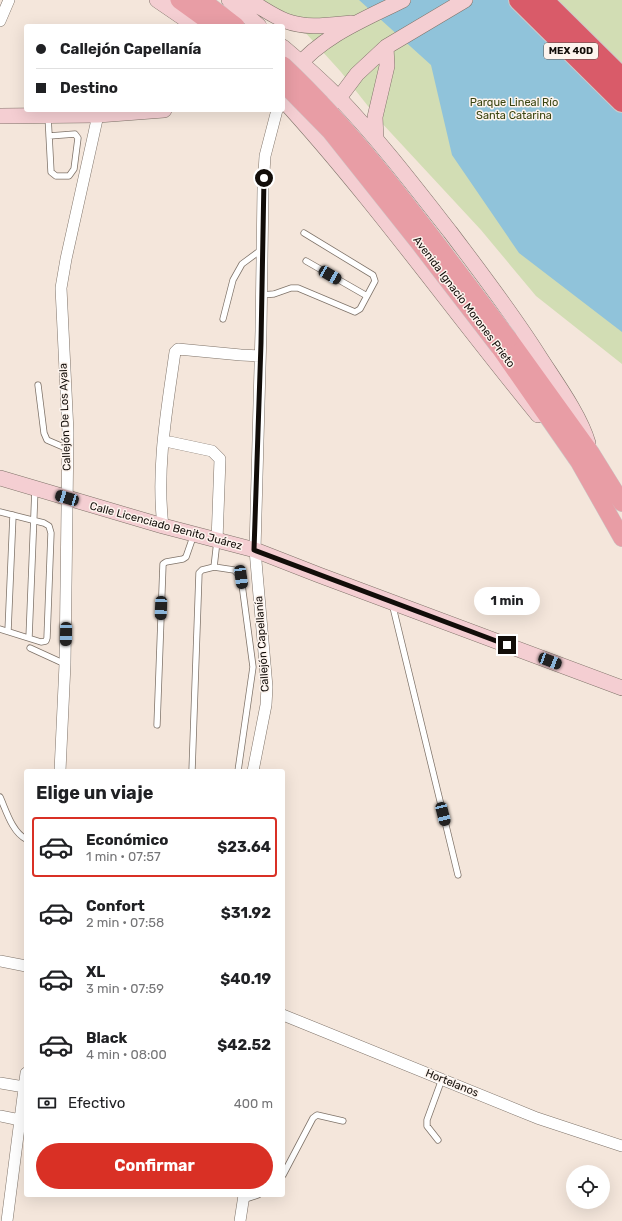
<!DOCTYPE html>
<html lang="es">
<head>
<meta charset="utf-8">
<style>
	:root { --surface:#fff; --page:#f6f6f6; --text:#202124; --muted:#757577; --line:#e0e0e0; --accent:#d93025 }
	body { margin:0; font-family:Rubik,sans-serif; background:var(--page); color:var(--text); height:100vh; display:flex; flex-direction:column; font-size:15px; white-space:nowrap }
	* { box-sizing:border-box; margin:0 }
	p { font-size:13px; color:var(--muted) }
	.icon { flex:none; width:22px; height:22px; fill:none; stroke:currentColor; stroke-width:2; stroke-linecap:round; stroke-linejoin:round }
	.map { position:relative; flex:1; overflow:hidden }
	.panel { position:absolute; left:24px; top:769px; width:261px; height:428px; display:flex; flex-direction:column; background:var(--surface); border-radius:4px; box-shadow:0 4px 16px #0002 }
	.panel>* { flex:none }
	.top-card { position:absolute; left:24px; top:24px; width:261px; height:88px; border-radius:4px; box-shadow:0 4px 16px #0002; display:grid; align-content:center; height:88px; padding:0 12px; background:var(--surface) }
	.controls { position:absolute; left:566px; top:1165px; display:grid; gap:8px }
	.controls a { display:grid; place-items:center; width:44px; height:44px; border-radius:50%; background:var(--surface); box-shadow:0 4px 16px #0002; font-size:20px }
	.end { position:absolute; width:18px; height:18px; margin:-9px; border:5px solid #120d09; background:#fff; box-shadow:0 0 0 2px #fff }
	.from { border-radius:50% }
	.bubble { position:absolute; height:28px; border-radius:14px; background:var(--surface); box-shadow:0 4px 16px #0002; font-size:13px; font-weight:700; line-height:28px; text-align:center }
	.car { position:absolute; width:12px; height:24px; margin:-12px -6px; border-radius:5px; box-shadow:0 0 3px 1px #0007; background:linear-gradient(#222 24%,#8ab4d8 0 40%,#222 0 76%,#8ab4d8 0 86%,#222 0) }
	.top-card b { display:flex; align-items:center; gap:14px; height:38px; font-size:15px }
	.top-card b+b { border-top:1px solid var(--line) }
	.top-card i { width:10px; height:10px; background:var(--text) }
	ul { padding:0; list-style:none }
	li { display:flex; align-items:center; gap:12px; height:60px; margin:0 8px 6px; padding:0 4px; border:2px solid transparent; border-radius:4px }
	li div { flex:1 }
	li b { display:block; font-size:15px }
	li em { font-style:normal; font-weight:700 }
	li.active { border-color:var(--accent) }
	li>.icon { width:36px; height:36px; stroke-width:1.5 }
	h2 { padding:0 12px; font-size:18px; line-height:48px }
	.pay { display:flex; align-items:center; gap:10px; height:44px; padding:0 12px; font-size:15px }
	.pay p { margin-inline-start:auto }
	.cta { display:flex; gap:8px; margin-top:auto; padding:8px 12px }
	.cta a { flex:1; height:46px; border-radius:24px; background:var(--accent); color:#fff; font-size:16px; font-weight:700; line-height:46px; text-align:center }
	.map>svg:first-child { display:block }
	.green { fill:#d2ddb4 }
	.water { fill:#90c3da }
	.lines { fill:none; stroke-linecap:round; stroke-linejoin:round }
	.lane-casing { stroke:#7f7369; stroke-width:7 }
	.street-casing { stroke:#7f7369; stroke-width:12 }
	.secondary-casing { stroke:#7f7369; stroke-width:16 }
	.primary-casing { stroke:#cbcac9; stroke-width:18 }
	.highway-casing { stroke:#cbcac9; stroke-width:22 }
	.lane { stroke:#fff; stroke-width:5.5 }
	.street { stroke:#fff; stroke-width:11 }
	.secondary { stroke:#f4ced2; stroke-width:15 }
	.primary { stroke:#e89da5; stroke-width:17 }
	.highway { stroke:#d95b69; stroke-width:20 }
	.primary-bridge-casing { stroke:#cbcac9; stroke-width:18; stroke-linecap:butt }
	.primary-bridge { stroke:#e89da5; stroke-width:17 }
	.route { stroke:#120d09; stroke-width:5 }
	.labels { text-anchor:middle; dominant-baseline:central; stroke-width:3; stroke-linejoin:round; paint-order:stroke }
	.shield { fill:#fdf4ee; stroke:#58524e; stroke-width:1 }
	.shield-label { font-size:10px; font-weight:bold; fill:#120d09 }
	.park-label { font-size:11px; fill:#39430f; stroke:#fdf4ee }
	.street-label { font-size:11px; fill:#120d09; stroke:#fdf4ee }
</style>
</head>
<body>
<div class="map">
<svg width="622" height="1221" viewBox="0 0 622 1221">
	<rect width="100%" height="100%" fill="#f4e6db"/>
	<!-- green -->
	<path class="green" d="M262 0H622V364L536 296 481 230 379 120 341 72 303 30Z"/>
	<!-- water -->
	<path class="water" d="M359 0H550L622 113V332L519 253 452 155 431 65Z"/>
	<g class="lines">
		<!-- lane casing -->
		<g class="lane-casing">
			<path id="lane" d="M48 116 51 172 56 176H69L74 169 78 138 75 134 49 136
				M306 261 367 296
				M261 295 274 294 291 288H298L355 312 360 309 375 281 373 275 304 233
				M223 319 233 280 242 264 261 250
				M38 385 44 433 47 440 68 449
				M0 512 44 523 49 526 51 533 47 638 46 641 41 642 0 629
				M217 541 214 567 234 570 241 577 253 667 238 771
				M392 603 458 875
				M8 631 13 515
				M29 638 35 489
				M30 648 65 664
				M157 725 163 564 166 562 183 559 186 557 194 534
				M192 771 199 573 202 570 214 567
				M0 797C6 810 12 832 26 839
				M438 1140 427 1126V1120L442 1079
				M283 1175 313 1118 317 1115 343 1121
				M243 1200 258 1195"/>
		</g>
		<!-- street casing -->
		<g class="street-casing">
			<path id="street" d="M0 21 9 0
				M163 442H170L212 451 220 459 217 541
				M163 526C156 468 167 409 175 352L178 349 241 355 260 356
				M60 771 65 664 68 432 61 288 66 259 98 115
				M253 771 266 705 267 687 255 550 261 331 263 189 265 156 277 110
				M0 961 26 966
				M283 1015 537 1118 622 1146
				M0 1083 24 1087
				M0 1116 20 1120
				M7 1221 26 1073
				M240 1221 244 1195"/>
		</g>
		<!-- secondary casing -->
		<g class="secondary-casing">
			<path id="secondary" d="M157 0 195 26
				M229 0 259 26
				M248 0C261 7 273 16 286 21 307 29 329 25 351 23
				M283 47C302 63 321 80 339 98 379 140 415 187 451 233 481 273 512 313 539 356 555 381 580 415 588 443
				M295 69C324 35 363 20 403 0
				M283 100C374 200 452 310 538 415
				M331 104 339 98 357 74 386 47 465 0
				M0 116 98 115 164 110
				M376 139 375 117 387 66 386 47
				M0 478 163 526 255 550 319 575 622 688"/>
		</g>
		<!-- primary casing -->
		<g class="primary-casing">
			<path id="primary" d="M179 0 215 26
				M202 0 236 26
				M509 339 591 453 622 503
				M499 347 579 462 622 538"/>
		</g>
		<!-- highway casing -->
		<g class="highway-casing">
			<path id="highway" d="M519 0 622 102
				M543 0 622 78"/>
		</g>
		<!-- lane -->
		<use href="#lane" class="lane"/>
		<!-- street -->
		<use href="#street" class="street"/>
		<!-- secondary -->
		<use href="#secondary" class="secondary"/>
		<!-- primary -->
		<use href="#primary" class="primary"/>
		<!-- highway -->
		<use href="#highway" class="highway"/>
		<!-- primary-bridge casing -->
		<g class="primary-bridge-casing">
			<path id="primary-bridge" d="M283 65C369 146 437 245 509 339
				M283 83 330 131 419 243 499 347"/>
		</g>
		<!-- primary-bridge -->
		<use href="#primary-bridge" class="primary-bridge"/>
	</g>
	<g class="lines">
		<!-- route -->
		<path class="route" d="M264 178 261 343 254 550 507 645"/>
	</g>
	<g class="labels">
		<!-- shield labels -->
		<rect class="shield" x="544" y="43" width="54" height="16" rx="3"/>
		<g class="shield-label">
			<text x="571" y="51">MEX 40D</text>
		</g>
		<!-- park labels -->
		<g class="park-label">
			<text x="514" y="102">Parque Lineal Río<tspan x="514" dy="13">Santa Catarina</tspan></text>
		</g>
		<!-- street labels -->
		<g class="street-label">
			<text transform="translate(464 302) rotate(53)">Avenida Ignacio Morones Prieto</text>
			<text transform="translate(65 417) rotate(-92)">Callejón De Los Ayala</text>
			<text transform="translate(166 526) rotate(15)">Calle Licenciado Benito Juárez</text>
			<text transform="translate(262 644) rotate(-94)">Callejón Capellanía</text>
			<text transform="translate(452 1083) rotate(22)">Hortelanos</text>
		</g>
	</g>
</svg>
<div class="controls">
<a><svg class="icon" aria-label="locate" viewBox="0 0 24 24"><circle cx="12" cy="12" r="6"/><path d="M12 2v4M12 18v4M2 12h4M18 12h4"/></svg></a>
</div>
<i class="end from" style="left:264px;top:178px"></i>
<i class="end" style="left:507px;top:645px"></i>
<div class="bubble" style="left:474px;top:587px;width:66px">1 min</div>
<i class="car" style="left:330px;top:275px;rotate:120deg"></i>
<i class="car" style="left:67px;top:498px;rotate:287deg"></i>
<i class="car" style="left:241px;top:577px;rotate:172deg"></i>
<i class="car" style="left:161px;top:608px;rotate:182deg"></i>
<i class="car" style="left:66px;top:634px;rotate:181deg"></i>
<i class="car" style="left:550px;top:661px;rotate:111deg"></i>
<i class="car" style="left:443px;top:814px;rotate:166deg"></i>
<div class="top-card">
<b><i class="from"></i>Callejón Capellanía</b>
<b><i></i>Destino</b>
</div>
<section class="panel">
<h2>Elige un viaje</h2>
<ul>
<li class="active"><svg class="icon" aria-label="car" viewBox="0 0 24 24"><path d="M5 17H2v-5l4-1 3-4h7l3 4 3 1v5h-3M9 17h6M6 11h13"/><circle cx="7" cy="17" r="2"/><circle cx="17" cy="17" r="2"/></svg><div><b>Económico</b><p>1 min · 07:57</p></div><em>$23.64</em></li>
<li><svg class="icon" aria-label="car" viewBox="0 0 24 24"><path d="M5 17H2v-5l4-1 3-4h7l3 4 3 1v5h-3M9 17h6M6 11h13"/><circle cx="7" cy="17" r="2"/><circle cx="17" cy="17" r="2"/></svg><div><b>Confort</b><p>2 min · 07:58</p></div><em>$31.92</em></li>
<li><svg class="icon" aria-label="car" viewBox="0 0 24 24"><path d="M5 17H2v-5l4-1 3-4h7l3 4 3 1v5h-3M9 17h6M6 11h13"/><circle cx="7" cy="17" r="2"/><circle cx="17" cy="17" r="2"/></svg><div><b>XL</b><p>3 min · 07:59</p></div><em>$40.19</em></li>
<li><svg class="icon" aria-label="car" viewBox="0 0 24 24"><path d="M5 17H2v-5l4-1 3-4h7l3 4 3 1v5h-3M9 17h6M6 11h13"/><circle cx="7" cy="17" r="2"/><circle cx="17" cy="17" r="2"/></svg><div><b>Black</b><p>4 min · 08:00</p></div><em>$42.52</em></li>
</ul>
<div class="pay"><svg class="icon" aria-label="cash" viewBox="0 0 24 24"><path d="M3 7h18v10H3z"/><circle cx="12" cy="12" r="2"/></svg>Efectivo<p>400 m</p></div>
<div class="cta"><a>Confirmar</a></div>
</section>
</div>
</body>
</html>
